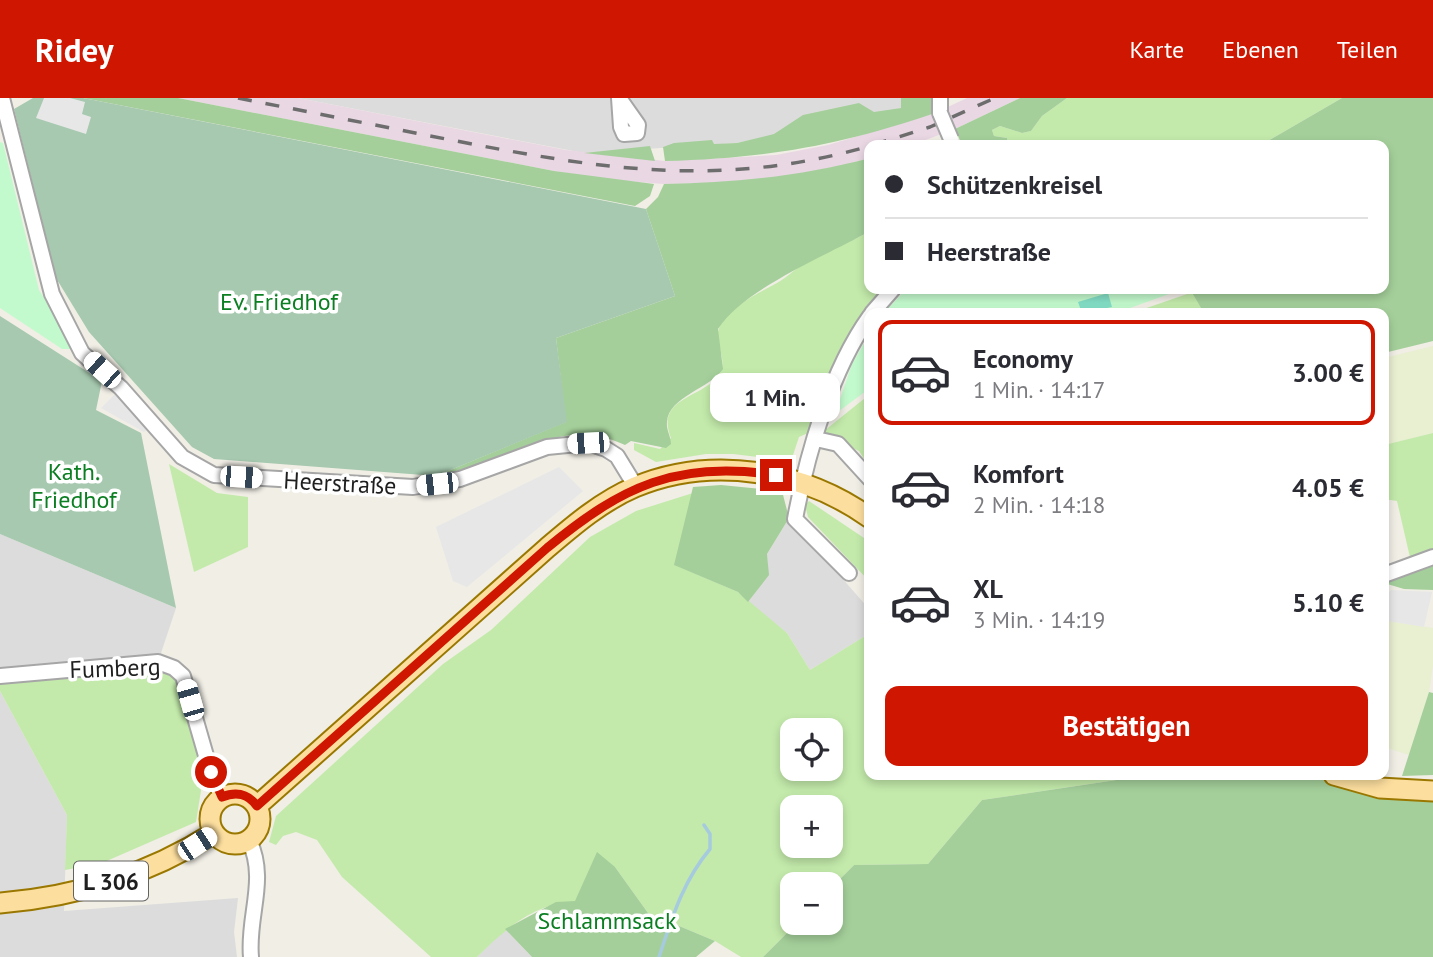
<!DOCTYPE html>
<html lang="de">
<head>
<meta charset="utf-8">
<style>
	:root { --surface:#fff; --page:#f2f2f3; --text:#2b2b33; --muted:#7c7c81; --line:#e1e1e2; --accent:#ce1600 }
	body { margin:0; font-family:"PT Sans",sans-serif; background:var(--page); color:var(--text); height:100vh; display:flex; flex-direction:column; font-size:26px; white-space:nowrap }
	* { box-sizing:border-box; margin:0 }
	p { font-size:23px; color:var(--muted) }
	.icon { flex:none; width:38px; height:38px; fill:none; stroke:currentColor; stroke-width:2; stroke-linecap:round; stroke-linejoin:round }
	.map { position:relative; flex:1; overflow:hidden }
	.drawer { position:absolute; left:864px; top:210px; width:525px; height:472px; display:flex; flex-direction:column; background:var(--surface); border-radius:14px; box-shadow:0 4px 10px #0003 }
	.drawer>* { flex:none }
	.hud { position:absolute; left:864px; top:42px; width:525px; height:154px; border-radius:14px; box-shadow:0 4px 10px #0003; display:grid; align-content:center; height:154px; padding:0 21px; background:var(--surface) }
	.fabs { position:absolute; left:780px; top:620px; display:grid; gap:14px }
	.fabs a { display:grid; place-items:center; width:63px; height:63px; border-radius:14px; background:var(--surface); box-shadow:0 4px 10px #0003; font-size:35px }
	.end { position:absolute; width:32px; height:32px; margin:-16px; border:9px solid #ce1600; background:#fff; box-shadow:0 0 0 4px #fff }
	.from { border-radius:50% }
	.bubble { position:absolute; height:49px; border-radius:14px; background:var(--surface); box-shadow:0 4px 10px #0003; font-size:23px; font-weight:800; line-height:49px; text-align:center }
	.car { position:absolute; width:21px; height:42px; margin:-21px -10px; border-radius:9px; box-shadow:0 0 5px 2px #0007; background:linear-gradient(#fff 24%,#345 0 40%,#fff 0 76%,#345 0 86%,#fff 0) }
	.hud b { display:flex; align-items:center; gap:24px; height:66px; font-size:26px }
	.hud b+b { border-top:2px solid var(--line) }
	.hud i { width:18px; height:18px; background:var(--text) }
	ul { padding:12px 0 0; list-style:none }
	li { display:flex; align-items:center; gap:21px; height:105px; margin:0 14px 10px; padding:0 7px; border:4px solid transparent; border-radius:14px }
	li div { flex:1 }
	li b { display:block; font-size:26px }
	li em { font-style:normal; font-weight:800 }
	li.active { border-color:var(--accent) }
	li>.icon { width:63px; height:63px; stroke-width:1.5 }
	.button { display:flex; gap:14px; margin-top:auto; padding:14px 21px }
	.button a { flex:1; height:80px; border-radius:14px; background:var(--accent); color:#fff; font-size:28px; font-weight:800; line-height:80px; text-align:center }
	header { display:flex; align-items:center; gap:42px; box-sizing:border-box; height:98px; padding:0 35px; background:var(--accent); color:#fff }
	header strong { font-size:33px }
	nav { display:flex; gap:38px; margin-inline-start:auto; font-size:24px }
	.map>svg:first-child { display:block }
	.residential { fill:#dddcdc }
	.industrial { fill:#e9d7e4 }
	.farmland { fill:#e9efd1 }
	.grass { fill:#c3eaab; fill-rule:evenodd }
	.forest { fill:#a4cf9a }
	.cemetery { fill:#a6c9af }
	.park { fill:#c3facd }
	.pitch { fill:#83dfc6 }
	.parking { fill:#e7e7e7 }
	.lines { fill:none; stroke-linecap:round; stroke-linejoin:round }
	.stream { stroke:#a6cbde; stroke-width:3.5 }
	.minor-casing { stroke:#a6a6a6; stroke-width:18 }
	.major-casing { stroke:#9a7800; stroke-width:23 }
	.minor { stroke:#fff; stroke-width:14 }
	.major { stroke:#fcde9e; stroke-width:19 }
	.rail { stroke:#6d6d6d; stroke-width:3.5; stroke-dasharray:14 14; stroke-linecap:butt }
	.minor-bridge-casing { stroke:#a6a6a6; stroke-width:18; stroke-linecap:butt }
	.minor-bridge { stroke:#fff; stroke-width:14 }
	.route { stroke:#ce1600; stroke-width:9 }
	.labels { text-anchor:middle; dominant-baseline:central; stroke-width:7; stroke-linejoin:round; paint-order:stroke }
	.shield { fill:#fff; stroke:#626262; stroke-width:2 }
	.shield-label { font-size:23px; font-weight:bold; fill:#1f1f1f }
	.park-label { font-size:24px; fill:#0b7f22; stroke:#fff }
	.street-label { font-size:24px; fill:#1f1f1f; stroke:#fff }
</style>
</head>
<body>
<header>
<strong>Ridey</strong>
<nav><a>Karte</a><a>Ebenen</a><a>Teilen</a></nav>
</header>
<div class="map">
<svg width="1433" height="859" viewBox="0 0 1433 859">
	<rect width="100%" height="100%" fill="#f0eee5"/>
	<!-- residential -->
	<path class="residential" d="M298 0H901V10L737 45 584 55Z
		M789 420 870 512V535L810 572 787 535 748 504 768 477 767 456Z
		M0 436 176 510 157 567 0 585Z
		M0 593 67 717 64 813 238 800 234 834 237 859H0Z
		M505 831 532 859H477Z"/>
	<!-- industrial -->
	<path class="industrial" d="M178 0H298L566 52 665 63 776 57 828 47 935 15 967 0H1020L955 31 912 47H870V60L840 68 787 78 723 85 664 86 600 81 554 73Z"/>
	<!-- farmland -->
	<path class="farmland" d="M1433 248V335L1384 347V260Z
		M1388 523 1433 530V567L1429 594 1409 657 1384 649V529Z"/>
	<!-- grass -->
	<path class="grass" d="M1067 0H1342L1261 47H1008L1007 40 994 38 992 32 1000 28 1022 35 1031 33 1042 18Z
		M870 133V191H887L817 321 812 322 808 335 799 339 793 357 784 362 733 356H706L656 364 634 352V345L660 351 671 340C656 302 695 301 716 281 733 264 710 243 721 226 734 206 757 196 777 185 789 178 799 167 812 161 831 151 851 144 870 133Z
		M1193 194 1204 215H1132Z
		M870 296V370L859 353 829 339 824 333Z
		M1433 335V463L1412 468 1397 403 1384 401V347Z
		M169 366 217 395 248 399V449L194 474Z
		M693 395 675 467 738 494 787 535 810 572 870 535V677H1150L982 702 928 766 854 767 831 790V786H793V824H798L763 859H741L715 843 648 815 615 769 575 804C536 804 504 832 477 859H431L342 779 317 742 296 734 283 738 276 747 269 744 276 718 443 566 491 532 590 439 636 413ZM793 632H831V670H793ZM793 709H831V747H793Z
		M809 403 870 444V484L808 419 805 407Z
		M157 567 174 577 186 606 203 680 196 724 102 765 65 772 67 717 0 593V585Z"/>
	<!-- forest -->
	<path class="forest" d="M83 0H178L554 73 654 86 650 98 635 108Z
		M901 0H935V15C838 48 767 60 665 63L663 49 674 45 712 42 714 46 737 45 774 36 803 17 859 5 874 14 901 10Z
		M1020 0H1067L1042 18 1031 33 1022 35 1000 28 992 32 994 38 1007 40 1008 47H962L955 31Z
		M1342 0H1433V243L1384 255V215H1204L1190 191H1384V47H1261Z
		M650 48 655 63 584 55Z
		M870 60V133C826 158 745 190 718 231L723 271C711 290 668 299 667 324 666 332 671 338 671 346L666 350 631 343 625 347C549 311 505 379 436 378L566 324 556 240 675 198 646 111 658 99 664 86C734 85 802 78 870 60Z
		M721 387 782 393 789 420 767 456 769 477 748 504 738 494 674 467 693 389Z
		M1433 463V492L1404 491 1384 485V482Z
		M1429 594 1433 595V677L1402 678Z
		M1150 677H1317L1353 691 1433 699V859H763L798 824H831V790L854 767 928 766 982 702Z
		M597 754 615 769 648 815 715 843 696 859H532L505 831 556 804 575 803Z"/>
	<!-- cemetery -->
	<path class="cemetery" d="M33 0H83L646 111 675 198 556 240 567 324 436 378 214 361 192 349 89 234 56 180 14 11Z
		M0 218 102 283 96 312 141 335 176 510 0 436Z"/>
	<!-- park -->
	<path class="park" d="M0 44 3 45 39 192 72 245 71 251H62L0 210Z
		M906 191H1183L1116 215H884Z
		M870 235V290L835 316 852 266Z"/>
	<!-- pitch -->
	<path class="pitch" d="M1108 195 1112 209 1082 215 1078 204Z"/>
	<!-- parking -->
	<path class="parking" d="M44 0H70L85 4 82 16 91 19 86 36 36 20Z
		M121 290 153 326 144 334 101 310Z
		M559 369 583 393 467 489 453 483 436 429Z
		M1391 492 1432 494 1424 529 1388 523 1386 498Z"/>
	<g class="lines">
		<!-- stream -->
		<path class="stream" d="M659 859C672 820 683 783 710 751V736L704 727"/>
		<!-- minor casing -->
		<g class="minor-casing">
			<path id="minor" d="M2 0 52 196 82 255 121 290 182 359 214 377 413 389 460 381 547 349 588 345 606 351 617 358 636 389
				M619 0 638 27 637 35 624 36 621 29Z
				M940 0V15
				M872 215 893 191
				M816 341 838 346 870 381
				M849 475 795 421C807 356 831 272 870 218
				M1384 477 1433 459
				M0 578 158 564 174 570 183 578 211 675 222 699
				M249 742C268 782 247 818 251 859"/>
		</g>
		<!-- major casing -->
		<g class="major-casing">
			<path id="major" d="M1334 677 1380 690 1433 693
				M210 721a25 25 0 1 1 50 0a25 25 0 1 1-50 0Z
				M257 708 547 450C574 427 602 403 635 389 712 357 803 372 870 420
				M0 805C76 799 149 776 214 735"/>
		</g>
		<!-- minor -->
		<use href="#minor" class="minor"/>
		<!-- major -->
		<use href="#major" class="major"/>
		<!-- rail -->
		<path class="rail" d="M238 0C309 14 380 28 451 42 601 71 719 91 870 48
			M873 47 930 29 995 0"/>
		<!-- minor-bridge casing -->
		<g class="minor-bridge-casing">
			<path id="minor-bridge" d="M940 15 951 41"/>
		</g>
		<!-- minor-bridge -->
		<use href="#minor-bridge" class="minor-bridge"/>
	</g>
	<g class="lines">
		<!-- route -->
		<path class="route" d="M211 674 222 699C237 693 248 696 257 708L547 450C622 388 677 362 776 377"/>
	</g>
	<g class="labels">
		<!-- shield labels -->
		<rect class="shield" x="74" y="763.5" width="74" height="39" rx="5"/>
		<g class="shield-label">
			<text x="111" y="783">L 306</text>
		</g>
		<!-- park labels -->
		<g class="park-label">
			<text x="279" y="203">Ev. Friedhof</text>
			<text x="74" y="373">Kath.<tspan x="74" dy="28">Friedhof</tspan></text>
			<text x="607" y="822">Schlammsack</text>
		</g>
		<!-- street labels -->
		<g class="street-label">
			<text transform="translate(340 385) rotate(3)">Heerstraße</text>
			<text transform="translate(115 570) rotate(-2)">Fumberg</text>
		</g>
	</g>
</svg>
<div class="fabs">
<a><svg class="icon" aria-label="locate" viewBox="0 0 24 24"><circle cx="12" cy="12" r="6"/><path d="M12 2v4M12 18v4M2 12h4M18 12h4"/></svg></a>
<a>+</a>
<a>−</a>
</div>
<i class="end from" style="left:211px;top:674px"></i>
<i class="end" style="left:776px;top:377px"></i>
<div class="bubble" style="left:710px;top:275px;width:130px">1 Min.</div>
<i class="car" style="left:102px;top:272px;rotate:312deg"></i>
<i class="car" style="left:588px;top:345px;rotate:267deg"></i>
<i class="car" style="left:241px;top:379px;rotate:94deg"></i>
<i class="car" style="left:437px;top:386px;rotate:264deg"></i>
<i class="car" style="left:190px;top:602px;rotate:344deg"></i>
<i class="car" style="left:197px;top:746px;rotate:57deg"></i>
<div class="hud">
<b><i class="from"></i>Schützenkreisel</b>
<b><i></i>Heerstraße</b>
</div>
<section class="drawer">
<ul>
<li class="active"><svg class="icon" aria-label="car" viewBox="0 0 24 24"><path d="M5 17H2v-5l4-1 3-4h7l3 4 3 1v5h-3M9 17h6M6 11h13"/><circle cx="7" cy="17" r="2"/><circle cx="17" cy="17" r="2"/></svg><div><b>Economy</b><p>1 Min. · 14:17</p></div><em>3.00 €</em></li>
<li><svg class="icon" aria-label="car" viewBox="0 0 24 24"><path d="M5 17H2v-5l4-1 3-4h7l3 4 3 1v5h-3M9 17h6M6 11h13"/><circle cx="7" cy="17" r="2"/><circle cx="17" cy="17" r="2"/></svg><div><b>Komfort</b><p>2 Min. · 14:18</p></div><em>4.05 €</em></li>
<li><svg class="icon" aria-label="car" viewBox="0 0 24 24"><path d="M5 17H2v-5l4-1 3-4h7l3 4 3 1v5h-3M9 17h6M6 11h13"/><circle cx="7" cy="17" r="2"/><circle cx="17" cy="17" r="2"/></svg><div><b>XL</b><p>3 Min. · 14:19</p></div><em>5.10 €</em></li>
</ul>
<div class="button"><a>Bestätigen</a></div>
</section>
</div>
</body>
</html>
